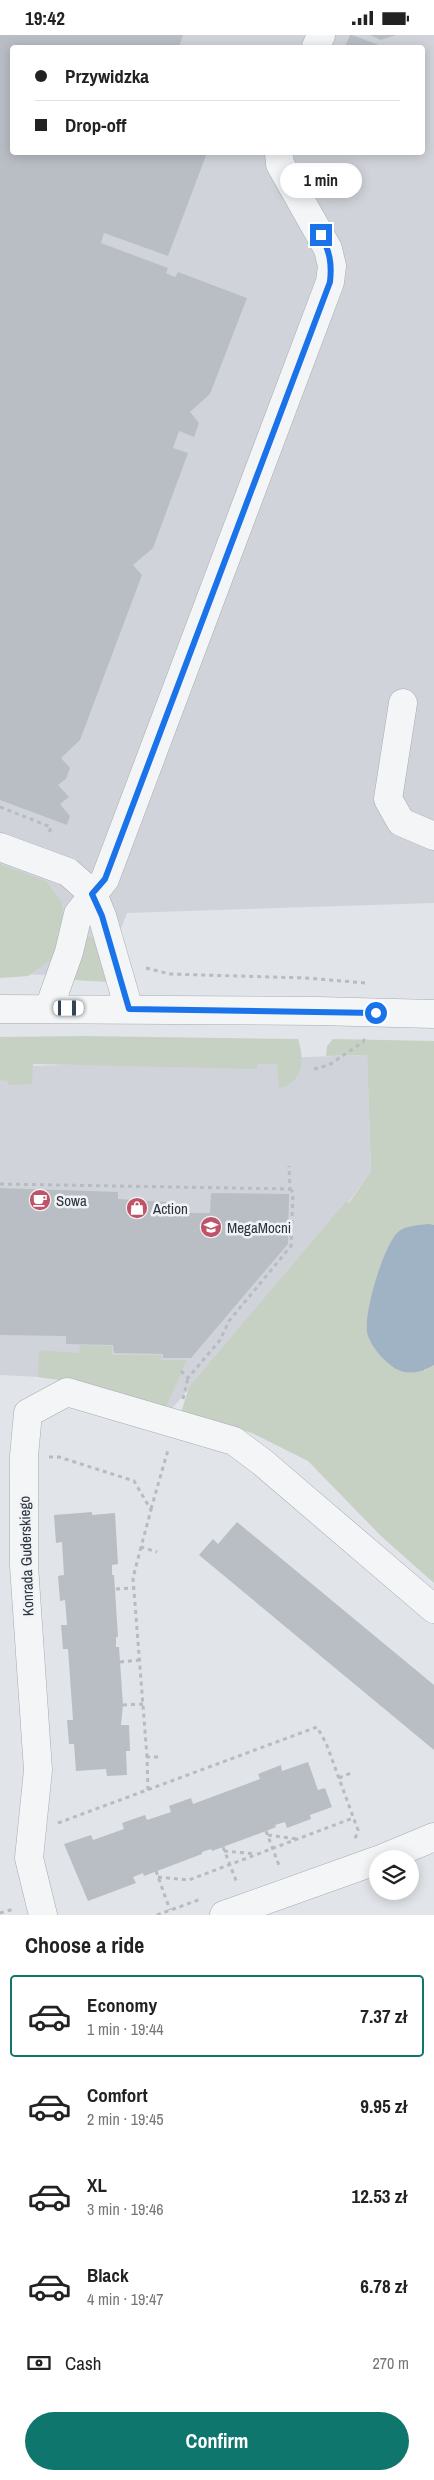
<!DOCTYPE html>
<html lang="en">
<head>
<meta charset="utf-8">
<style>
	:root { --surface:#fff; --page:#f2f2f2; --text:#222; --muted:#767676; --line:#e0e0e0; --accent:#0f766e }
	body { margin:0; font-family:"Archivo Narrow",sans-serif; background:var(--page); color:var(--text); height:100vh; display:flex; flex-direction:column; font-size:19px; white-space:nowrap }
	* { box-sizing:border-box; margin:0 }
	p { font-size:16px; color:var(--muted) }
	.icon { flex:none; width:28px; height:28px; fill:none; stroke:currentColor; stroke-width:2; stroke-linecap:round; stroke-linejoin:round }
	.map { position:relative; height:1880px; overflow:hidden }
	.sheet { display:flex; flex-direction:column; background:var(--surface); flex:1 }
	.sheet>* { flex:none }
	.guide { position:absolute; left:10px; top:10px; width:415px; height:110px; border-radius:5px; box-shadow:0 2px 12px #0003; display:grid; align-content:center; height:110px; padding:0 25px; background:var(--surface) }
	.fabs { position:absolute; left:369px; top:1815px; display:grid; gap:10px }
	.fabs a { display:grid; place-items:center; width:50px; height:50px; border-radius:50%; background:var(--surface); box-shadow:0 2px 12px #0003; font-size:25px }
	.end { position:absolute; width:22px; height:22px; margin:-11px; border:6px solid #1a73e8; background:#fff; box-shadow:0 0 0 2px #fff }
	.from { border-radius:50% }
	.bubble { position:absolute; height:35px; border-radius:18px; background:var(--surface); box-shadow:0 2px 12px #0003; font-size:16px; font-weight:700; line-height:35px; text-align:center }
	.car { position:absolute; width:15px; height:30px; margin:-15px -8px; border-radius:6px; box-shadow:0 0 4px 1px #0007; background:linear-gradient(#fff 24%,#345 0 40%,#fff 0 76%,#345 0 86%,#fff 0) }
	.guide b { display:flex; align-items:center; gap:18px; height:48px; font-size:19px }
	.guide b+b { border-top:1px solid var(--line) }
	.guide i { width:12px; height:12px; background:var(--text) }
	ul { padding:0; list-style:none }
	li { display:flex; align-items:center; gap:15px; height:82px; margin:0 10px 8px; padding:0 15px; border:2px solid transparent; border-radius:5px }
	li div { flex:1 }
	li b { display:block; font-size:19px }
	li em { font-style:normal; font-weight:700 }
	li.on { border-color:var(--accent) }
	li>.icon { width:45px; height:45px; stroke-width:1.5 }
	h2 { padding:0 25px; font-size:22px; line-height:60px }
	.pay { display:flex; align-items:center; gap:12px; height:55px; padding:0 25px; font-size:19px }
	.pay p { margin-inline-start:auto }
	.primary-button { display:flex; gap:10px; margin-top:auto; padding:10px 25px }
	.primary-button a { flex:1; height:58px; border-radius:30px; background:var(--accent); color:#fff; font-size:20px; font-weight:700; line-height:58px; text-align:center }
	.status { display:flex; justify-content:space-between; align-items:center; height:35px; padding:0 25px; background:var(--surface); direction:ltr }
	.status svg { height:14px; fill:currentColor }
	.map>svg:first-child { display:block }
	.built { fill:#d0d4da; fill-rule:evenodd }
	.green { fill:#c7d1c3 }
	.water { fill:#a0b3c4 }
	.building { fill:#b9bec5 }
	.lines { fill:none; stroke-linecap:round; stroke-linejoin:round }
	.minor-casing { stroke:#a7abb2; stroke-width:29 }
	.path { stroke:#b8bbc0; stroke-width:3; stroke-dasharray:4 4; stroke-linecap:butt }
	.minor { stroke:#f4f5f7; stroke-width:28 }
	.route { stroke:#1a73e8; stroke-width:6 }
	.labels { text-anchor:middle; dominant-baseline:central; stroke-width:5; stroke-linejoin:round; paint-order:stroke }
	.poi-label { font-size:15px; fill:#2b333e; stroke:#f1f3f6; text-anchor:start }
	.street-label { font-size:15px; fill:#2b333e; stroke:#f1f3f6 }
</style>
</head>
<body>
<div class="status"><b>19:42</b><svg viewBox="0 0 49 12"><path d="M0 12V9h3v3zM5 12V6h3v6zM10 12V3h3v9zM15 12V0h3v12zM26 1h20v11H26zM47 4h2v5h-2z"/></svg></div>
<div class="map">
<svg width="434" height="1880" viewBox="0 0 434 1880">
	<rect width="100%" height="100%" fill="#e1e4e8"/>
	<!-- built -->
	<path class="built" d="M0 0H434V868L127 878 103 941 0 939ZM12 12H422V118H12Z
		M367 1020 371 1136 348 1168 346 1166 171 1375 59 1343 0 1340V1032Z"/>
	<!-- green -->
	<path class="green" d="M0 829 46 846 62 867 64 899 52 924 28 941 0 943Z
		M90 901 93 903 110 947 73 945 86 903Z
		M84 1001 298 1004C305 1025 303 1048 279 1053L277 1029H257V1034L33 1029 32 1049 8 1050V1046L0 1045V1002Z
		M333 1004 434 1006V1190L430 1189 424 1336 434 1330V1548L381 1501 308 1426 252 1398 181 1378 189 1352 346 1166 349 1168 371 1136 367 1020 326 1021 327 1011Z
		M80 1310 112 1311V1320H161V1325H187L165 1374 73 1347 38 1342 39 1315 79 1318Z"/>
	<!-- water -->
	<path class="water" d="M430 1189 434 1190V1330C425 1336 412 1340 401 1336 388 1332 369 1310 367 1297 364 1276 383 1213 397 1198 405 1190 419 1190 430 1189Z"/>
	<!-- building -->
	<path class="building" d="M0 0H183L179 12H12V118H207L168 221 104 198 101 208 168 233 166 238 175 242 178 237 247 263 210 359 190 377 199 388 194 402 179 396 173 413 188 418 153 513 133 530 142 540 80 705 61 723 70 733 66 744 58 750 69 762 60 769 70 781 67 790 0 765Z
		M350 0H352L384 12H345Z
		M370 0H396L381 5Z
		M0 1153 118 1157V1164L168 1167 167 1178H210L211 1158 289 1159 288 1209 191 1323H163V1319L114 1318 113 1310 66 1309V1301L0 1300Z
		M92 1477V1480L115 1478 118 1529 112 1530V1540H114L118 1602H116V1612H119L123 1670 121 1690H129L130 1716H126L127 1740 107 1741 106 1734 76 1736 74 1709H69L67 1685H73L68 1614H63L61 1590H67L65 1565 60 1566 58 1541 64 1540 62 1507 56 1508 54 1480Z
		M237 1487 434 1650V1715L199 1520 213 1504 218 1509Z
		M308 1727 318 1755 325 1753 332 1772 310 1780 311 1784 287 1793 285 1787 275 1790 276 1792 266 1796 212 1816 211 1814 202 1817V1819L144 1841 143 1838 133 1842 136 1848 88 1866 64 1809 91 1800 93 1805 124 1794 122 1788 145 1780 147 1785 171 1777 169 1771 191 1763 193 1769 260 1744 258 1739 281 1730 282 1736Z"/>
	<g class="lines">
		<!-- minor casing -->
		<g class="minor-casing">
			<path id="minor" d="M316 12 321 0
				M403 668 388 764 401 787 434 801
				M0 812 68 837 93 859 102 881 129 974
				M49 973 69 917 78 879 105 844 330 247 332 231 328 214 280 129 279 118
				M0 974 317 976 434 979
				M381 1824 434 1802
				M43 1880 29 1823 38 1735 24 1531V1421L28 1378 67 1357 234 1406 262 1427 434 1574
				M224 1880 378 1825"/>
		</g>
		<!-- path -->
		<path class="path" d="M0 772 51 792 48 801
			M146 933 170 939 306 943 366 948
			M314 1034 329 1030 363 1007 365 1003
			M0 1149 290 1154 289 1131
			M181 1336 188 1343 220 1305 229 1286 291 1211 293 1157 290 1154
			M183 1364 188 1343
			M49 1422H59L134 1446 151 1475 141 1512 157 1517
			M151 1474 168 1415
			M141 1512 133 1543 147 1722
			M116 1554 135 1553
			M120 1627 140 1625
			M123 1670 143 1669
			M339 1743 353 1737
			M148 1755 147 1722H162
			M58 1788 317 1692 326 1708 358 1795 355 1804
			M266 1796 280 1833
			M268 1800 297 1804
			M223 1812 237 1848
			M224 1816 256 1819
			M156 1836 170 1875
			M158 1842 189 1845 353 1783
			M0 1878 14 1874
			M157 1880 201 1864"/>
		<!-- minor -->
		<use href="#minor" class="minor"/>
	</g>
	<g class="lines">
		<!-- route -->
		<path class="route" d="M321 200C330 217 332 229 330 247L105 844 92 859 102 881 129 974 376 978"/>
	</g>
	<!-- icons -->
	<defs>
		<g id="cafe-disc" transform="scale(1.125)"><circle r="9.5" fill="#bf5468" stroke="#f1f3f6"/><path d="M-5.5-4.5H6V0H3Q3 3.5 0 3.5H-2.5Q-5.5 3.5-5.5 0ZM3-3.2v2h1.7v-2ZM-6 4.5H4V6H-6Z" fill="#fff"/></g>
		<g id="shop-disc" transform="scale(1.125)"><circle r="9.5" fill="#bf5468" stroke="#f1f3f6"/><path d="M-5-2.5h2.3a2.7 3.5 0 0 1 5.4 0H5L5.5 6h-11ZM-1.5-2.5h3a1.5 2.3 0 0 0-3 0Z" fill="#fff"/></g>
		<g id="school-disc" transform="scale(1.125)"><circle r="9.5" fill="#bf5468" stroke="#f1f3f6"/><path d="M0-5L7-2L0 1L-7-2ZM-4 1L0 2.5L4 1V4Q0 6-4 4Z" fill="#fff"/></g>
	</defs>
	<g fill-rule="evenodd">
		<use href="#cafe-disc" x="40" y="1165"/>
		<use href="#shop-disc" x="137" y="1173"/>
		<use href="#school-disc" x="211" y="1192"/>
	</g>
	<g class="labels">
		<!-- poi labels -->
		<g class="poi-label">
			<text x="56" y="1165">Sowa</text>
			<text x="153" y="1173">Action</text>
			<text x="227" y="1192">MegaMocni</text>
		</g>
		<!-- street labels -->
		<g class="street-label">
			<text transform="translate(26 1521) rotate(-92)">Konrada Guderskiego</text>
		</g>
	</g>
</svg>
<div class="fabs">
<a><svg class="icon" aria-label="layers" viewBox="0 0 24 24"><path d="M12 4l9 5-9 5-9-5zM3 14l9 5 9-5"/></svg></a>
</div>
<i class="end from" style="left:376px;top:978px"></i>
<i class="end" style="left:321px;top:200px"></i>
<div class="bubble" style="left:280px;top:128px;width:82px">1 min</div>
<i class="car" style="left:69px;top:973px;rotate:90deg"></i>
<div class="guide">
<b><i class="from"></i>Przywidzka</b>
<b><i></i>Drop-off</b>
</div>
</div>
<section class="sheet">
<h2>Choose a ride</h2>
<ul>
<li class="on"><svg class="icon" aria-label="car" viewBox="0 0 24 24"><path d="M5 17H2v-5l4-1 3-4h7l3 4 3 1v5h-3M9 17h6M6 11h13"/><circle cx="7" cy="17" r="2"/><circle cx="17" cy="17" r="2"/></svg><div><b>Economy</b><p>1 min · 19:44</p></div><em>7.37 zł</em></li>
<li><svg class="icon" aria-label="car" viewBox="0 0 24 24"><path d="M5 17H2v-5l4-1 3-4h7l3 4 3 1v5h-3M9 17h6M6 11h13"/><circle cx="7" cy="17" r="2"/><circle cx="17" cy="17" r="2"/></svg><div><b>Comfort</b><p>2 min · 19:45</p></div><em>9.95 zł</em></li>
<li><svg class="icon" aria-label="car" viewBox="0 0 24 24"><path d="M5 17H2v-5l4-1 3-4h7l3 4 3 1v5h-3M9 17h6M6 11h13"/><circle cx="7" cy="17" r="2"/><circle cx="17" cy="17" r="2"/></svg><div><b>XL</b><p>3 min · 19:46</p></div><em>12.53 zł</em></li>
<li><svg class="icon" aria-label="car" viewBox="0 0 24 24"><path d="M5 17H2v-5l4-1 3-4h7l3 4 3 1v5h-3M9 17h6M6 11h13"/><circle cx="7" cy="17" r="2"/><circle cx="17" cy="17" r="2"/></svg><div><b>Black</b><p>4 min · 19:47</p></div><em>6.78 zł</em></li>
</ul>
<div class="pay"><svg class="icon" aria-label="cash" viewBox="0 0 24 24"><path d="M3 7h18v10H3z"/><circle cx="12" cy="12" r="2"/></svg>Cash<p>270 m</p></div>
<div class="primary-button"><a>Confirm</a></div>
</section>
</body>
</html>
